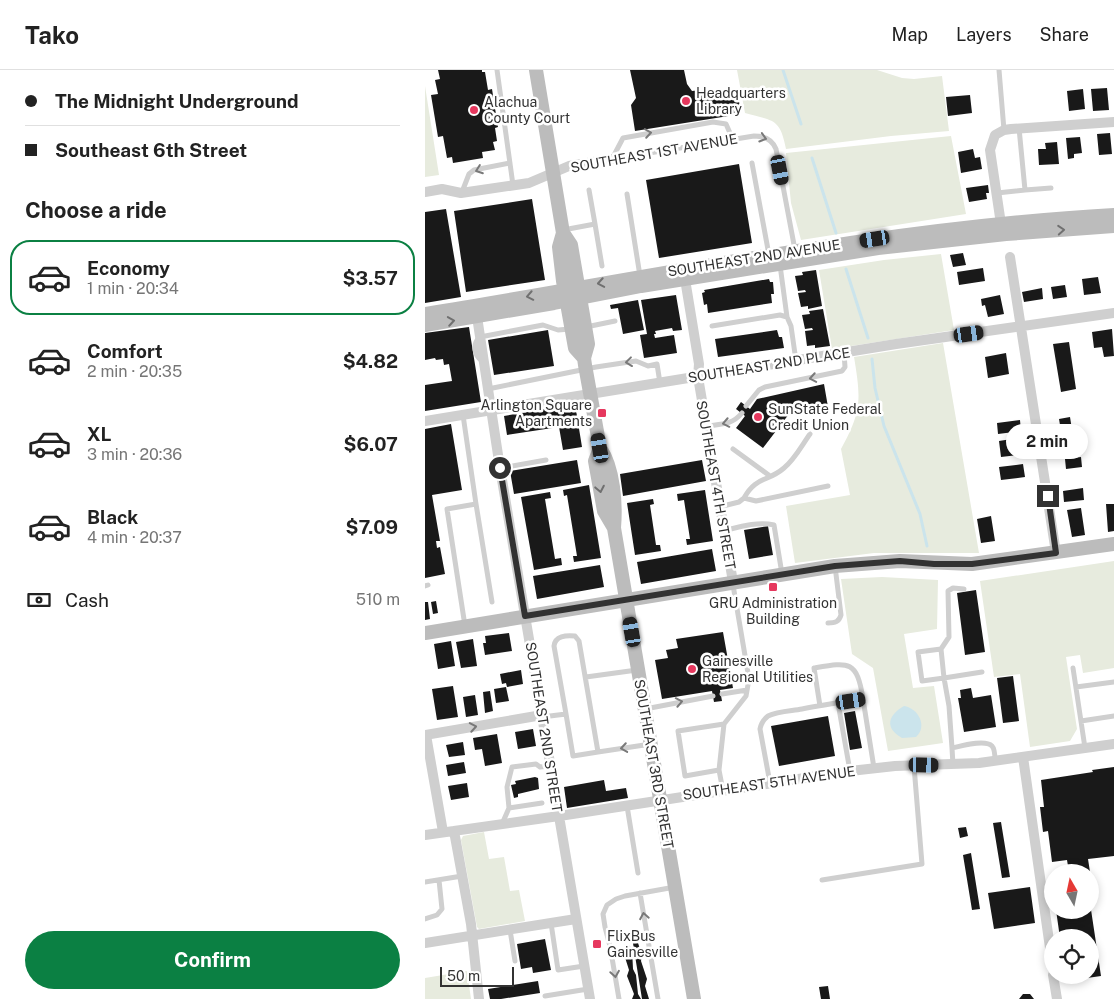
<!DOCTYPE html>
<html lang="en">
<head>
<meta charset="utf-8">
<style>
	:root { --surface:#fff; --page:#f2f2f2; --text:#222; --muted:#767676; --line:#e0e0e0; --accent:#0b8043 }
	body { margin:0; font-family:"Public Sans",sans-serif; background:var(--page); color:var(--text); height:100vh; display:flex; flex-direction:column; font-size:19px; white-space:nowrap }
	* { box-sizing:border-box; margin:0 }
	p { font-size:16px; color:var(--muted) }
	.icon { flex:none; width:28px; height:28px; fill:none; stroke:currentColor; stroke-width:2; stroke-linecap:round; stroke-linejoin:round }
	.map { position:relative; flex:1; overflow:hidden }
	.side { display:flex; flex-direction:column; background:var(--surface); width:425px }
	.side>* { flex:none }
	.guide { display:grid; align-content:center; height:110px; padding:0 25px; background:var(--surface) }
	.needle { width:32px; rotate:351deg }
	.tools { position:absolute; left:619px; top:794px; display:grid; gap:10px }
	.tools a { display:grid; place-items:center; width:55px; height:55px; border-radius:50%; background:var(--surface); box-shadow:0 2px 8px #0003; font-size:25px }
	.scale { position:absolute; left:15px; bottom:12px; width:74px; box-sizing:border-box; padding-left:5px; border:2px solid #323232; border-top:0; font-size:14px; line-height:18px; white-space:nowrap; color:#323232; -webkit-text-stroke:4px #fff; paint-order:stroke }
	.end { position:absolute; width:22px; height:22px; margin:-11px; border:6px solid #323232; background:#fff; box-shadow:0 0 0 2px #fff }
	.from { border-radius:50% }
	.bubble { position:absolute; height:35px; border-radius:18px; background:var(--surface); box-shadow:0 2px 8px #0003; font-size:16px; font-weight:700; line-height:35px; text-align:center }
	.car { position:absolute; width:15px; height:30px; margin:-15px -8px; border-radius:6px; box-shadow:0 0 4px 1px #0007; background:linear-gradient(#222 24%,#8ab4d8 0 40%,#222 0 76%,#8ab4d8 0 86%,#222 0) }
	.guide b { display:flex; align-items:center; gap:18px; height:48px; font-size:19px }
	.guide b+b { border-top:1px solid var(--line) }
	.guide i { width:12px; height:12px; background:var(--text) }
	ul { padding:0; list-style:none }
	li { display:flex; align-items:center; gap:15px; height:75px; margin:0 10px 8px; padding:0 15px; border:2px solid transparent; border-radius:20px }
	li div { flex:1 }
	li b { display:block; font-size:19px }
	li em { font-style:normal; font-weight:700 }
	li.current { border-color:var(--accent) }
	li>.icon { width:45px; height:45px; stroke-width:1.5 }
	h2 { padding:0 25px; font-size:22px; line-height:60px }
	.pay { display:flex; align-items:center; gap:12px; height:55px; padding:0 25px; font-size:19px }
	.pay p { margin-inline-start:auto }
	.action { display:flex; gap:10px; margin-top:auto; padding:10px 25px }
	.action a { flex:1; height:58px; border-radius:30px; background:var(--accent); color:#fff; font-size:20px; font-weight:700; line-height:58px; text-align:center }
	header { display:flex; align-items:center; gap:30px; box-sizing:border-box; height:70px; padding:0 25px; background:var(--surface); border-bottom:1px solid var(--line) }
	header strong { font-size:24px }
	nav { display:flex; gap:28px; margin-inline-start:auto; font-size:18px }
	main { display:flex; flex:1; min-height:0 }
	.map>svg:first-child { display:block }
	.green { fill:#e7ebde }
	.water { fill:#cbe4ec }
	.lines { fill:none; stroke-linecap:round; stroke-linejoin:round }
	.stream { stroke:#cbe4ec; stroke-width:3 }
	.building { fill:#191919 }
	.lane { stroke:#cfcfcf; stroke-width:5 }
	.street { stroke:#cfcfcf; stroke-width:10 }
	.secondary { stroke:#bcbcbc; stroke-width:14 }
	.oneway { stroke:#797979 }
	.oneway2 { stroke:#707070 }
	.route { stroke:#323232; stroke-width:6 }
	.poi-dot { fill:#e6385e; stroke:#fff; stroke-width:2 }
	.labels { text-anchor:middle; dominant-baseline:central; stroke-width:5; stroke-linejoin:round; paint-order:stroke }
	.poi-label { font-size:14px; fill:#323232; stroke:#fff; text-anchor:start }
	.street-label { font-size:14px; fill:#323232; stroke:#fff }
</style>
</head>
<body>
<header>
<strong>Tako</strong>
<nav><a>Map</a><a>Layers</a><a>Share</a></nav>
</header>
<main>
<section class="side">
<div class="guide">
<b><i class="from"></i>The Midnight Underground</b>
<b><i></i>Southeast 6th Street</b>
</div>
<h2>Choose a ride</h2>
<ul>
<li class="current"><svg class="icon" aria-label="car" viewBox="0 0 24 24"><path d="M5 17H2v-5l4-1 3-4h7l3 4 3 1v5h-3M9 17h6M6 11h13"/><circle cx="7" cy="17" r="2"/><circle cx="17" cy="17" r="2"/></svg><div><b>Economy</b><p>1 min · 20:34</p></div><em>$3.57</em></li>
<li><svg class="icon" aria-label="car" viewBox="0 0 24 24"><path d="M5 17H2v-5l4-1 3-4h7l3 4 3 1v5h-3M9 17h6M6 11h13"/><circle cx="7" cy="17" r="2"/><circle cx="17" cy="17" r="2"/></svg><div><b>Comfort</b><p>2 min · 20:35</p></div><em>$4.82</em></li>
<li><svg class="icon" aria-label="car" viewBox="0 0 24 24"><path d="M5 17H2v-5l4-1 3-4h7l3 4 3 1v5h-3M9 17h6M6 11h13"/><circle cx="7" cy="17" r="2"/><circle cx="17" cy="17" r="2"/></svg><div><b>XL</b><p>3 min · 20:36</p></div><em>$6.07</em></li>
<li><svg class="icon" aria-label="car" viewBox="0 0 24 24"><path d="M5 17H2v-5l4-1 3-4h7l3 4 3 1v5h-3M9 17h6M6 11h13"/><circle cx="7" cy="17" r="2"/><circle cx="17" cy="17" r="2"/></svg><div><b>Black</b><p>4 min · 20:37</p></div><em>$7.09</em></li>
</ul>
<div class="pay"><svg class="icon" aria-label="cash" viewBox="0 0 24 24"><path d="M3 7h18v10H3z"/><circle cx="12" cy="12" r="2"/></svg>Cash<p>510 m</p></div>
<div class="action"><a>Confirm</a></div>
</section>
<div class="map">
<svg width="689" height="929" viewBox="0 0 689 929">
	<rect width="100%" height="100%" fill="#fff"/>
	<!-- green -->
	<path class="green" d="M312 0H452L477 8 489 9 517 6 524 61 466 66 361 79C355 48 349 51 320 43Z
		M0 16 14 105 0 107Z
		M526 66 541 144 376 170 366 133 361 83Z
		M516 184 529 260 407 279 394 200 459 190Z
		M518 273 554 483H449L370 493 361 436 425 425 416 379C437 341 436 329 429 287Z
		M689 491V598L658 603 655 585 641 587 652 659 645 671 605 677 595 604 569 607 555 511Z
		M457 507 513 510 512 559 479 564 488 618 509 616 518 673 463 681 448 598 427 584 416 509Z
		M59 762 64 789 79 787 85 821 94 820 100 851 54 859 52 857 36 770 38 766Z
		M42 901 46 929H0V908Z"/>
	<!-- water -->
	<path class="water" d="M479 636C493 638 503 656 491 667L477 668C459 658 463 645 479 636Z"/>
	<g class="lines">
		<!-- stream -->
		<path class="stream" d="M358 0 376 54
			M387 88 411 163
			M421 199 443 268
			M447 289 450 318 459 356 495 444 502 476"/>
	</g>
	<!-- building -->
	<path class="building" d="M13 0H57V2H60L63 20 67 19 73 57 70 58 72 71 68 72 70 80 57 82 58 88 28 93 27 87 22 88 18 66 13 67 6 25 13 24 10 10 15 9Z
		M205 0H259L262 14 267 21 276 20 277 25 312 19 316 44 210 61 206 35 211 28Z
		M682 18 684 40 668 41 666 19Z
		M658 19 660 39 644 41 642 21Z
		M545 25 547 43 523 46 521 27Z
		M685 63 687 84 674 85 672 64Z
		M655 67 657 83 649 84V88L643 89 641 68Z
		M632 72 634 94 614 95 613 79H621L620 73Z
		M548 79 550 88 555 87 557 99 536 103 533 82Z
		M314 94 327 173 234 188 221 110Z
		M563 115 564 123H561L562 129 544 132 541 118Z
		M107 129 120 210 41 222 29 141Z
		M21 139 36 227 0 233V142Z
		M538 183 541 195 528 197 525 185Z
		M558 198 560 211 534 215 532 202Z
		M391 200 397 236 383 239V236L376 237 373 223 381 222 380 220 373 221 370 206 378 205 377 202Z
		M673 207 676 223 659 225 657 209Z
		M344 209 345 212H348L349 224H346L347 233 283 243 282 234 279 235 277 223 280 222 279 220Z
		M640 215 642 227 628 229 626 217Z
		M617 218 618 229 599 232 597 222Z
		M251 225 257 260 248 261 247 258 230 261 231 264H229L230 268 249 265 252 283 219 288 215 265 222 264 216 230Z
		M575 225 579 244 563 247 560 235 557 236 556 229Z
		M213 230 219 260 198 264 193 238 186 239 185 235Z
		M398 239 405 276 390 278V275L382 276 380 261 388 260 387 258 380 259 377 245 385 244 384 241Z
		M44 257 56 332 0 341V315L27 311 24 294 19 295 18 289 11 290 10 288 0 290V263Z
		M687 259 689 286 679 287 677 277 669 278 667 262Z
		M123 260 129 296 69 305 63 270Z
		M352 260 354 267H357L359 278 293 287 290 269Z
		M644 272 651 319 636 322 628 274Z
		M581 283 584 304 563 308 560 287Z
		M399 314 403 337 364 344 338 378 311 358 320 346 311 339 316 332 325 339 332 329Z
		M150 334 157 377 138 380 134 357 82 365 79 346Z
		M645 347 648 366 637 367 634 349Z
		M595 350 596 361 573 364 572 353Z
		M26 354 37 420 7 425 15 471H11L12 478 15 477 20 504 0 508V359Z
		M599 367 601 384 576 387 574 371Z
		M656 387 657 397 641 399 640 389Z
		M152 390 156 413 89 424 85 401Z
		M277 390 281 411 198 426 195 404Z
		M598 394 600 407 576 410 574 397Z
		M164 415 176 488 149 492 148 486H152L142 425 139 426 138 420Z
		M658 418 659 430 639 432 638 421Z
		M280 420 288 471 262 475 261 469H265L259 430 253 431 252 424Z
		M125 422 126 428 120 429 130 489 136 488 137 495 109 500 96 427Z
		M228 429 229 434 225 435 231 475H235L236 481 210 485 202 433Z
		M681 434H689V461L683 462Z
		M656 438 660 465 647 467 642 440Z
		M566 446 570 471 556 473 552 449Z
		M343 456 348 485 324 489 319 460Z
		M287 479 291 501 216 514 212 492Z
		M175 495 179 517 112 529 108 506Z
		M551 520 560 582 540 585 532 523Z
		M11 531 13 543 8 544 6 532Z
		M0 532H3L5 549 0 550Z
		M298 562 308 618 295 620 297 631 289 632 287 621 237 629 230 590 243 588 241 580 253 578 251 569Z
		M84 563 87 581 60 585 58 573H61L60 566Z
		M48 569 52 596 36 598 31 572Z
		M26 571 30 596 13 599 9 574Z
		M96 600 98 614 82 617 81 613 77 614 75 604Z
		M588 606 594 651 578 653 572 608Z
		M28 616 33 647 12 650 7 619Z
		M81 617 84 631 71 633 69 619Z
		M546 618 548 628 566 625 571 657 539 662 533 628H536L535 620Z
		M65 621 68 641 60 643 58 622Z
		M50 625 53 645 41 647 38 627Z
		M430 641 437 678 425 680 419 643Z
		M403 646 410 686 354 696 346 656Z
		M108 659 111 676 93 679 90 662Z
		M72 664 77 693 60 696 57 679 50 680 48 668Z
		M38 672 40 685 24 687 21 675Z
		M39 692 41 703 23 706 21 695Z
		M689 697V786L663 789 665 802H644L642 790 627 792 623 761 618 762 615 737H619L616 710 668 702 667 700Z
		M110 707 113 708 114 719 93 724V727L89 728 86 715 91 714 90 711Z
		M179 710 181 721 201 718 203 728 142 738 139 717Z
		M42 713 44 727 26 730 23 716Z
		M576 752 585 807 577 808 568 753Z
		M541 757 543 766 535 768 533 758Z
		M546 783 555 839 547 840 538 785Z
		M605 817 610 853 569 859 563 823Z
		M665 833 676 906 641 911 640 905H665V868H635L631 840H665Z
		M207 867H211L217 885 216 891 222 909 220 916 224 929H217Z
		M120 869 126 900 108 903 107 897 96 899 92 874Z
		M200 874H203L207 879 208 899 211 905 213 924 216 929H207L209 924 202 906 204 900 198 881Z
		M113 911 115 923 76 929H65L63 919Z
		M403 916 405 929H396L394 917Z
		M598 924H605L609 929H594Z"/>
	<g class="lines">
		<!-- lane -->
		<path class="lane" d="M72 0 88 115
			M574 0 579 60
			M187 89 329 66C339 66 347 69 351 79L370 180
			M187 89 198 68 288 52 301 54 305 63 310 68
			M327 93 344 185
			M600 120 626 118
			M37 122 44 104 49 100 85 93
			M572 123 600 120 594 58
			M202 124 215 206
			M170 154 177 196
			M138 160 170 154 164 120
			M355 195 362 247
			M287 256 355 245 362 247 366 256 371 291
			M161 257 190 251
			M57 291C49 285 47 274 55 267L118 255 133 260 145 259
			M63 319 171 297 211 291 223 296 232 294 235 313
			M321 336 334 320 340 317 417 301 420 297 419 283
			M38 345 51 434 22 439 40 556
			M282 356C296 354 307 355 317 343
			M308 379 345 406
			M76 398 121 390
			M319 428C331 406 343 412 359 398 370 389 377 375 385 364
			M51 434 67 532
			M294 437 314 432 319 428 331 431 403 416
			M298 461C314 457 333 451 349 455L357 504
			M0 516 3 515
			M403 553C410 553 414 552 416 545L410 496
			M516 579 493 582 497 611 519 608 516 579 524 567 523 521 528 518 539 519
			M648 598 660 678
			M161 607 212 600
			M651 617 689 612
			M297 624 322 620
			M438 629 449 698
			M413 633 425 701
			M220 639 288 626
			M117 645 125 646 141 644 129 576C130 566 141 565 150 566L154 571 173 682 148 686 141 644
			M656 651 689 646
			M527 678 524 636 519 608 557 602
			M173 682 226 674
			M528 695 527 678C536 676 560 669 567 676 570 679 570 686 570 691
			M294 700 299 654 321 626 324 609 308 515
			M345 713 335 659C336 653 338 650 343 646 353 641 366 641 377 639 397 635 418 632 438 629 432 590 424 592 389 598L395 636
			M298 721 294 700 260 706 253 661 299 654
			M202 736 213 803
			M84 738 82 717 87 697 111 694 115 697 125 696
			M77 754 84 738 117 733
			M397 810 497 794 489 696
			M0 812 37 806
			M215 823 233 929
			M0 849 12 845 17 839 14 810
			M126 853 133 900 159 896
			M85 860 90 891
			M120 926 163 919
			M194 929 185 876 180 857 178 844 182 835 191 829 200 826 250 817"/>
		<!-- street -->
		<path class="street" d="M0 122 17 119 36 123 104 113 144 96 187 89
			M580 160 576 154 565 80 570 65 579 60 586 59 689 52
			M585 187 631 483
			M259 203 274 294 273 307 308 512
			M51 240 75 398 165 929
			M0 351 471 274 689 243
			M0 665 117 645
			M1 665 18 762
			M598 687 628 899
			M29 761 46 854 54 929
			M0 765 141 745 425 701 470 696 554 693 689 674
			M0 873 151 849
			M628 905 632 929"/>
		<!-- secondary -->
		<path class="secondary" d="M111 0 138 163 146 175 163 274 159 288 160 295 175 378C189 399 191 434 189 458L269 929
			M138 163 134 177 138 211 150 278 159 288
			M0 244C229 207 457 158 689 145
			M0 255 129 233 216 216 453 178 581 164 689 156
			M175 378 170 391 179 441 189 458
			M0 563 410 496 475 491 547 494 689 474"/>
	</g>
	<!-- one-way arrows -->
	<defs><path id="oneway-chevron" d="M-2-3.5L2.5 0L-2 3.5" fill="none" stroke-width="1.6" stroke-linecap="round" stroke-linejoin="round" transform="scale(1.25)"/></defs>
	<g class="oneway">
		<use href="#oneway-chevron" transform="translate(223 63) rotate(-9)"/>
		<use href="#oneway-chevron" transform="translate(338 68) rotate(17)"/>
		<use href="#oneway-chevron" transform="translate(54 100) rotate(160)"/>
		<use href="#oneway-chevron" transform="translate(204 292) rotate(173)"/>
		<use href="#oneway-chevron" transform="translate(388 308) rotate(170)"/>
		<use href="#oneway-chevron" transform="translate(301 353) rotate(169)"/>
		<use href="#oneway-chevron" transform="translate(254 632) rotate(-11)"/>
		<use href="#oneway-chevron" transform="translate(48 657) rotate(-10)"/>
		<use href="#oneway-chevron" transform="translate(199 678) rotate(171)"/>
		<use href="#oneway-chevron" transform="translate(219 846) rotate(-100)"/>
		<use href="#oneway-chevron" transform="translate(190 904) rotate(81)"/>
	</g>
	<g class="oneway2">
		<use href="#oneway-chevron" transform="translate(636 160) rotate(-4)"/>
		<use href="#oneway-chevron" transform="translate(176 213) rotate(170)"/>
		<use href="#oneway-chevron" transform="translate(105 226) rotate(169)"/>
		<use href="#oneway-chevron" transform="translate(26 251) rotate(-9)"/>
		<use href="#oneway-chevron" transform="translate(175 419) rotate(79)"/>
	</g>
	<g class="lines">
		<!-- route -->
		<path class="route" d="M75 398 100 546 410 496 475 491 509 494H547L631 483 623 426"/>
	</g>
	<!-- markers -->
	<g class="poi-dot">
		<circle cx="261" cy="31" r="5"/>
		<circle cx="49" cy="40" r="5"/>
		<rect x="172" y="338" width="10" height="10" rx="2.5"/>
		<circle cx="333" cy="347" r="5"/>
		<rect x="343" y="512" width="10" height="10" rx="2.5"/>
		<circle cx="267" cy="599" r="5"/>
		<rect x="167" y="869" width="10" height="10" rx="2.5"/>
	</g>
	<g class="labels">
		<!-- poi labels -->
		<g class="poi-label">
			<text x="271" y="23">Headquarters<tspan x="271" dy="16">Library</tspan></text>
			<text x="59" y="32">Alachua<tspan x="59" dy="16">County Court</tspan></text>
			<text x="167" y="335" text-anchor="end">Arlington Square<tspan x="167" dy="16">Apartments</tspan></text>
			<text x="343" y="339">SunState Federal<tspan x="343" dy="16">Credit Union</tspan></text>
			<text x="348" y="533" text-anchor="middle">GRU Administration<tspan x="348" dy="16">Building</tspan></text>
			<text x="277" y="591">Gainesville<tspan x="277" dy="16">Regional Utilities</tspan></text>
			<text x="182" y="866">FlixBus<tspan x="182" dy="16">Gainesville</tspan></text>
		</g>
		<!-- street labels -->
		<g class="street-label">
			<text transform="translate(229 83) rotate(-10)">SOUTHEAST 1ST AVENUE</text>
			<text transform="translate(329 188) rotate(-9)">SOUTHEAST 2ND AVENUE</text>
			<text transform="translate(344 295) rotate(-9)">SOUTHEAST 2ND PLACE</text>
			<text transform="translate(291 415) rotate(80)">SOUTHEAST 4TH STREET</text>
			<text transform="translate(119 657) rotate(81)">SOUTHEAST 2ND STREET</text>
			<text transform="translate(229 694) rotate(80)">SOUTHEAST 3RD STREET</text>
			<text transform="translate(344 713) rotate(-8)">SOUTHEAST 5TH AVENUE</text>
		</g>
	</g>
</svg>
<div class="tools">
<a><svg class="needle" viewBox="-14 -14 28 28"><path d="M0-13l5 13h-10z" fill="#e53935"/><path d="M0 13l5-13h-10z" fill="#767676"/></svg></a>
<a><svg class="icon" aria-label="locate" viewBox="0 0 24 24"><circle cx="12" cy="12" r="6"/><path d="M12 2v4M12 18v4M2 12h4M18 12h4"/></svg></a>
</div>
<div class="scale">50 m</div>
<i class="end from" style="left:75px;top:398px"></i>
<i class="end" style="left:623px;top:426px"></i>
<div class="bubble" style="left:581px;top:354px;width:82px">2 min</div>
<i class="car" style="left:355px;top:100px;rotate:169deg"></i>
<i class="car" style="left:450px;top:169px;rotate:261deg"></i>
<i class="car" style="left:544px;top:264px;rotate:82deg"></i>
<i class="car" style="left:175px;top:378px;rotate:350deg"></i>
<i class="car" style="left:207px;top:562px;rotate:350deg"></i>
<i class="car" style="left:426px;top:631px;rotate:81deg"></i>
<i class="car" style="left:499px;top:695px;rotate:91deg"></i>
</div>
</main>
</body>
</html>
